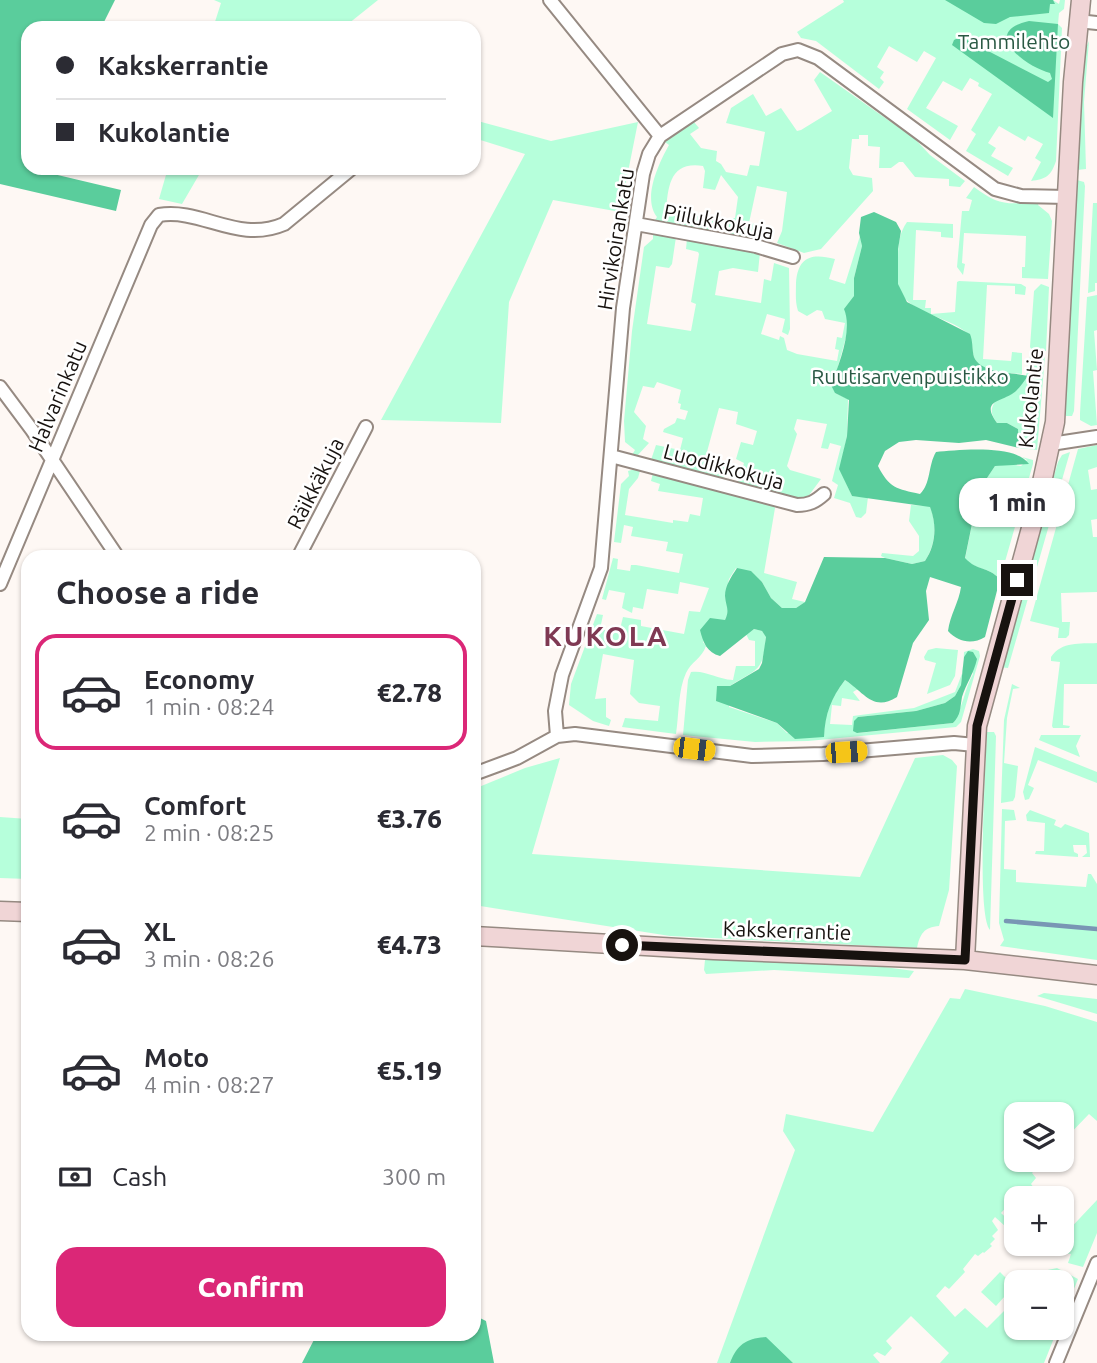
<!DOCTYPE html>
<html lang="en">
<head>
<meta charset="utf-8">
<style>
	:root { --surface:#fff; --page:#f7f7f7; --text:#2b2b33; --muted:#7c7c81; --line:#e1e1e2; --accent:#db2777 }
	body { margin:0; font-family:Ubuntu,sans-serif; background:var(--page); color:var(--text); height:100vh; display:flex; flex-direction:column; font-size:26px; white-space:nowrap }
	* { box-sizing:border-box; margin:0 }
	p { font-size:23px; color:var(--muted) }
	.icon { flex:none; width:38px; height:38px; fill:none; stroke:currentColor; stroke-width:2; stroke-linecap:round; stroke-linejoin:round }
	.map { position:relative; flex:1; overflow:hidden }
	.sheet { position:absolute; left:21px; top:550px; width:460px; height:791px; display:flex; flex-direction:column; background:var(--surface); border-radius:21px; box-shadow:0 2px 5px #0004 }
	.sheet>* { flex:none }
	.hud { position:absolute; left:21px; top:21px; width:460px; height:154px; border-radius:21px; box-shadow:0 2px 5px #0004; display:grid; align-content:center; height:154px; padding:0 35px; background:var(--surface) }
	.tools { position:absolute; left:1004px; top:1102px; display:grid; gap:14px }
	.tools a { display:grid; place-items:center; width:70px; height:70px; border-radius:14px; background:var(--surface); box-shadow:0 2px 5px #0004; font-size:35px }
	.end { position:absolute; width:32px; height:32px; margin:-16px; border:9px solid #17120f; background:#fff; box-shadow:0 0 0 4px #fff }
	.from { border-radius:50% }
	.bubble { position:absolute; height:49px; border-radius:21px; background:var(--surface); box-shadow:0 2px 5px #0004; font-size:23px; font-weight:800; line-height:49px; text-align:center }
	.car { position:absolute; width:21px; height:42px; margin:-21px -10px; border-radius:9px; box-shadow:0 0 5px 2px #0007; background:linear-gradient(#f5c518 24%,#345 0 40%,#f5c518 0 76%,#345 0 86%,#f5c518 0) }
	.hud b { display:flex; align-items:center; gap:24px; height:66px; font-size:26px }
	.hud b+b { border-top:2px solid var(--line) }
	.hud i { width:18px; height:18px; background:var(--text) }
	ul { padding:0; list-style:none }
	li { display:flex; align-items:center; gap:21px; height:116px; margin:0 14px 10px; padding:0 21px; border:4px solid transparent; border-radius:21px }
	li div { flex:1 }
	li b { display:block; font-size:26px }
	li em { font-style:normal; font-weight:800 }
	li.current { border-color:var(--accent) }
	li>.icon { width:63px; height:63px; stroke-width:1.5 }
	h2 { padding:0 35px; font-size:32px; line-height:84px }
	.pay { display:flex; align-items:center; gap:18px; height:77px; padding:0 35px; font-size:26px }
	.pay p { margin-inline-start:auto }
	.button { display:flex; gap:14px; margin-top:auto; padding:14px 35px }
	.button a { flex:1; height:80px; border-radius:21px; background:var(--accent); color:#fff; font-size:28px; font-weight:800; line-height:80px; text-align:center }
	.map>svg:first-child { display:block }
	.green { fill:#b6ffdb; fill-rule:evenodd }
	.forest { fill:#5acd9c }
	.lines { fill:none; stroke-linecap:round; stroke-linejoin:round }
	.stream { stroke:#7996b4; stroke-width:4.5 }
	.street-casing { stroke:#968a82; stroke-width:16 }
	.secondary-casing { stroke:#968a82; stroke-width:21 }
	.street { stroke:#fff; stroke-width:12 }
	.secondary { stroke:#f0d5d6; stroke-width:18 }
	.route { stroke:#17120f; stroke-width:9 }
	.labels { text-anchor:middle; dominant-baseline:central; stroke-width:5; stroke-linejoin:round; paint-order:stroke }
	.park-label { font-size:21px; fill:#2a5944; stroke:#fff }
	.street-label { font-size:21px; fill:#17120f; stroke:#fff }
	.district-label { font-size:28px; font-weight:bold; letter-spacing:2px; fill:#7f3953; stroke:#fff }
</style>
</head>
<body>
<div class="map">
<svg width="1097" height="1363" viewBox="0 0 1097 1363">
	<rect width="100%" height="100%" fill="#fef8f4"/>
	<!-- green -->
	<path class="green" d="M214 0H378L343 28H213L221 3Z
		M843 0H1053L1059 4 1060 0H1065L1064 9 1059 13 1058 24 1062 28 1056 161C1051 176 1046 179 1031 181L1041 162 1035 158 1043 144 1028 136 1025 141 999 126 988 143 996 148 991 156 1013 168 1008 176 966 151 976 134 971 130 992 94 978 86 979 83 970 78 962 91 943 81 926 108 958 126 950 140 907 109 936 58 924 51 917 62 889 46 877 67 884 72 880 78 884 82 879 89 816 41 801 38 797 32 844 2Z
		M1089 41 1084 102 1086 169 1077 170 1083 54Z
		M820 72 915 139 930 155 965 181 960 187 949 186V179L915 177 903 162H899L891 168H879L880 147 868 146V135H859V139H852L849 168 853 175 872 178 873 191 821 249 804 253 777 243 782 231 787 192 757 186 749 223 755 224 754 231 748 239 725 234 727 218H735L738 197 721 175 715 190 703 188 705 171 703 166C670 161 668 186 666 212L712 218 714 221 708 232 670 225 655 220 657 217C642 198 659 163 669 145L665 142 694 122 699 128 690 134 701 148 717 151 716 161 721 164 726 172 747 176 750 165 759 166 765 132 726 123 731 108 753 94 766 116 781 108 797 131 801 130 832 111 814 80Z
		M474 120 551 141 638 122 623 197 626 213 553 200 509 302 501 423 381 420 525 154 474 138Z
		M168 168H203L182 204 159 199Z
		M1077 180 1084 182 1085 186 1074 411 1072 416H1066L1064 409Z
		M974 187C999 206 1009 205 1039 201L1038 205 1049 214 1052 221 1048 279 1022 278V267H1025L1026 236 964 233 962 263 965 264 963 275 957 267 962 211H969L972 200 966 198Z
		M1093 203H1097V283H1095V291L1088 293Z
		M907 222 953 224V238L941 237V232L916 230 913 300H926L925 308H931V314L955 312 957 282 959 281 1021 284 1026 287 1025 295 1015 294V286L987 285 983 359 1011 361 1012 352 1022 353V374C1010 373 979 372 974 357 971 347 974 340 966 332 947 316 903 312 898 285 896 278 898 270 898 263 898 248 898 235 907 222Z
		M653 234 676 237 672 264 669 268 656 266 647 324 691 331 696 304 691 302 699 254 698 252 686 249 687 239 760 252 758 272 733 268 719 271 715 295 761 303 764 279 771 281 774 263 789 268 790 329 788 335 782 332 785 319 767 314 761 334 779 340 780 336 784 338 787 350 797 354 837 361 839 350 835 349 837 337 842 338 845 323 825 319 822 311 817 310 807 316 798 311C795 302 796 293 796 283 798 256 812 253 835 259L829 279 845 284 860 236 862 246 854 278V296L848 317V330L837 370 835 393 848 399 847 436 840 469 852 496 868 497 866 513 861 518 856 517 850 503 834 498 838 485 832 481 841 446 830 443 828 449 821 448 827 424 797 419 794 429 797 434 787 466 790 470 821 479 807 498 798 499 737 484 744 463 736 459 741 442 753 445 757 431 736 424 738 412 719 408 705 459 726 466 723 480 651 460 656 445 680 450 683 438 663 432 664 429 675 423 677 418 685 420 688 411 680 409 681 404 678 403 681 390 657 382 654 388 643 386 634 412 646 426 643 439 649 443 636 457 632 455 635 450 625 442 624 421 632 331 644 247 653 239Z
		M1041 284 1049 287 1046 351 1032 350 1030 347 1034 291Z
		M1097 295V330L1094 331 1097 370 1093 371 1097 425 1091 426 1080 420V413L1087 297Z
		M1030 356H1045L1037 450 1019 448 1018 429 1007 423H997C990 413 990 408 997 399 1021 395 1028 377 1030 356Z
		M1097 445V467L1088 470 1091 490 1097 489V519L1091 520 1093 537H1097V592L1061 593 1062 622H1070L1069 635 1066 638H1058L1059 628 1030 621 1078 449Z
		M1070 452 1008 668 999 667 1058 462 1062 455Z
		M1022 457 1033 460V464L1000 579C987 566 977 571 965 559L979 490 995 466 1009 464 1021 466 1027 460Z
		M635 469 640 471 638 478 629 489 625 515 673 523V520L688 522 690 514 700 516 703 498 658 491 660 484 651 481 653 473 773 505 775 508 764 573 797 582 792 599 805 602 796 608H782L771 598 762 582 736 568 729 579 725 596 729 612 725 620 703 642 706 646C702 658 691 662 686 673 678 690 679 715 676 734L622 727 625 718 658 721 660 706 639 703 630 694 634 660 603 654 595 699 606 698V717L611 720 609 726 593 721 569 705 571 684 597 614 603 615 600 629 619 633 623 617 641 620V626L684 634 689 611 700 612 709 588 680 582 678 594 647 589 643 609 633 607 632 613 622 608 625 593 609 590 606 600 602 599 613 558 618 559 617 569 630 571 631 565H636L679 573 683 554 666 551 668 542 631 536 633 527 624 525 621 543 614 542 621 484 629 476 628 471Z
		M911 505 930 506C937 525 936 544 925 561L912 564 885 558 881 556 882 553 913 556 919 551V536L909 521Z
		M754 629 762 631 766 636C763 673 758 668 730 686L729 707 777 723 787 733 824 722 832 698 845 680 858 689 853 692 860 701 842 698 841 706 832 705 830 724 852 725 853 716 914 708 955 692 963 671 964 652 973 649 979 651 980 656 961 722 956 727 808 741 755 742 683 735 688 680 691 672C706 670 716 679 733 680L736 666H755V641L749 640 746 634ZM964 656 973 674C964 690 963 708 953 723L858 733V717L916 711 945 703 955 696 961 685Z
		M1097 643V684H1064L1063 725 1070 726 1069 728H1053L1052 726 1060 662 1051 661V657C1062 641 1080 644 1097 643Z
		M936 648 958 650 955 676 950 685 927 694 936 663 925 660 924 657 928 650Z
		M1012 684 1020 688 1013 689 1007 718 1004 763 1018 766 1015 797 1013 801 1001 803 1004 720Z
		M987 732H994L996 736 990 930C976 915 986 761 987 732Z
		M1041 735H1081L1076 746 1080 757 1039 740Z
		M1035 747 1097 772V783L1038 760 1028 785 1034 788 1029 799 1025 800 1023 792Z
		M943 755 952 760 957 766 949 890 939 926C924 927 920 934 917 948L670 936 474 905V789L525 768 560 758 532 854 860 877 915 758Z
		M1002 809 1014 810 1016 820 1005 821 1004 869 1016 870V882L1086 887 1088 874H1091L1097 884V960L1000 946 1004 940 999 923Z
		M1030 810 1056 820 1054 825 1061 828 1065 824 1089 833 1090 857H1082L1087 853 1086 845H1073L1074 852 1078 854V857L1035 854 1036 851H1044L1045 823 1027 821 1026 815Z
		M0 817 28 819V879L0 878Z
		M738 958 840 961 914 971 909 978 774 970 706 974 704 970 705 960Z
		M965 989 1045 1006 1097 1022V1121L1089 1114 1062 1142V1115H1017V1160H1044L1032 1173 1036 1178 1031 1184 1034 1188 1024 1199 1014 1191 1008 1198 1011 1202 1001 1213 1017 1228 1014 1232 1017 1237 995 1217 992 1221 998 1230 992 1236 995 1239 990 1244 992 1246 984 1253 983 1252 978 1256 975 1254 963 1269 965 1272 949 1289 945 1286 936 1296 955 1317 965 1308 987 1328 1017 1298V1328H1058L1044 1363H940L949 1353 911 1316 886 1341 892 1348 885 1356 877 1352 873 1355 880 1363H717L795 1150 783 1131 786 1114 873 1132 950 998 960 999Z
		M1044 993 1097 999V1014L1037 996Z
		M1097 1200V1233L1083 1267 1068 1263 1071 1254 1064 1253 1061 1248 1063 1236Z
		M1057 1268 1078 1279 1062 1318V1283H1032L1043 1271Z
		M1000 1272 1014 1286 996 1306 981 1292Z"/>
	<!-- forest -->
	<path class="forest" d="M0 0H115L101 28H28V168L121 190 116 211 0 184Z
		M945 0H1053L1055 4H1050L1049 13 1010 17 996 24 984 23Z
		M1029 21 1058 24 1053 118 952 45 954 40 958 38 967 40 1048 82 1052 79 1050 73C1026 67 979 32 1029 21Z
		M874 212 896 222 901 231 898 249V284L907 302 970 334C973 341 972 350 974 357 981 374 1014 372 1028 376 1023 382 1019 390 1012 394 999 402 981 401 997 423H1007L1018 429 1019 448 986 440 959 443 916 440 899 442 885 451 878 466C889 488 897 489 920 494 931 484 928 465 936 452 958 450 1016 444 1029 464L995 466 979 490 965 558C977 571 987 566 1000 579L985 637C972 645 958 642 948 631 950 615 959 602 961 587L930 577 926 591 929 620 913 643 897 697C873 712 865 693 845 680 831 698 825 714 824 737L795 739 777 723 716 701 717 686H730L759 669 762 663 766 637 762 631 754 629 720 656C707 653 703 642 700 630L710 618 725 620C730 610 726 607 725 596 725 586 731 577 737 568L751 571 762 582 771 598 782 608H796L805 602 824 557 885 558 912 564 925 561C936 545 937 525 930 507L852 496 839 469 847 436 849 400 835 393 831 385C839 364 853 330 844 309L854 296V278L862 246 859 233 861 217Z
		M968 651 973 652 977 659C974 673 966 684 962 697 960 708 961 715 953 723L857 733 853 731 854 721 858 717 916 711 945 703 955 696 961 685 964 657Z
		M474 1315 486 1321 494 1363H302L317 1334H474Z
		M766 1337 793 1363H730C737 1344 747 1338 766 1337Z"/>
	<g class="lines">
		<!-- stream -->
		<path class="stream" d="M1006 921 1097 929"/>
		<!-- street casing -->
		<g class="street-casing">
			<path id="street" d="M550 0 660 136
				M1078 21 1097 23
				M636 224 756 246 793 257
				M0 387 32 430 117 556
				M1051 444 1097 437
				M611 456 797 505C809 505 815 502 824 494
				M299 556 366 427
				M0 584 151 225 159 215C202 208 238 244 284 224L352 168
				M557 736 555 711 562 675 601 568 623 308 643 174 649 154 660 136 782 54 798 50 818 58 995 189 1021 196 1067 197
				M474 774 517 758 557 736 575 734 752 756 823 754 954 743 975 745
				M1056 1363 1097 1263"/>
		</g>
		<!-- secondary casing -->
		<g class="secondary-casing">
			<path id="secondary" d="M0 911 28 912
				M474 936 714 950 965 960 1097 975
				M965 960 977 726 1036 510 1055 422 1073 82 1081 0"/>
		</g>
		<!-- street -->
		<use href="#street" class="street"/>
		<!-- secondary -->
		<use href="#secondary" class="secondary"/>
	</g>
	<g class="lines">
		<!-- route -->
		<path class="route" d="M622 945 965 960 977 726 1017 580"/>
	</g>
	<g class="labels">
		<!-- park labels -->
		<g class="park-label">
			<text x="1014" y="41">Tammilehto</text>
			<text x="910" y="376">Ruutisarvenpuistikko</text>
		</g>
		<!-- street labels -->
		<g class="street-label">
			<text transform="translate(719 221) rotate(11)">Piilukkokuja</text>
			<text transform="translate(615 239) rotate(-81)">Hirvikoirankatu</text>
			<text transform="translate(57 396) rotate(-67)">Halvarinkatu</text>
			<text transform="translate(1030 398) rotate(-84)">Kukolantie</text>
			<text transform="translate(724 466) rotate(15)">Luodikkokuja</text>
			<text transform="translate(315 483) rotate(-63)">Räikkäkuja</text>
			<text transform="translate(787 930) rotate(2)">Kakskerrantie</text>
		</g>
		<!-- district labels -->
		<g class="district-label">
			<text x="606" y="635">KUKOLA</text>
		</g>
	</g>
</svg>
<div class="tools">
<a><svg class="icon" aria-label="layers" viewBox="0 0 24 24"><path d="M12 4l9 5-9 5-9-5zM3 14l9 5 9-5"/></svg></a>
<a>+</a>
<a>−</a>
</div>
<i class="end from" style="left:622px;top:945px"></i>
<i class="end" style="left:1017px;top:580px"></i>
<div class="bubble" style="left:959px;top:478px;width:116px">1 min</div>
<i class="car" style="left:694px;top:749px;rotate:97deg"></i>
<i class="car" style="left:846px;top:752px;rotate:86deg"></i>
<div class="hud">
<b><i class="from"></i>Kakskerrantie</b>
<b><i></i>Kukolantie</b>
</div>
<section class="sheet">
<h2>Choose a ride</h2>
<ul>
<li class="current"><svg class="icon" aria-label="car" viewBox="0 0 24 24"><path d="M5 17H2v-5l4-1 3-4h7l3 4 3 1v5h-3M9 17h6M6 11h13"/><circle cx="7" cy="17" r="2"/><circle cx="17" cy="17" r="2"/></svg><div><b>Economy</b><p>1 min · 08:24</p></div><em>€2.78</em></li>
<li><svg class="icon" aria-label="car" viewBox="0 0 24 24"><path d="M5 17H2v-5l4-1 3-4h7l3 4 3 1v5h-3M9 17h6M6 11h13"/><circle cx="7" cy="17" r="2"/><circle cx="17" cy="17" r="2"/></svg><div><b>Comfort</b><p>2 min · 08:25</p></div><em>€3.76</em></li>
<li><svg class="icon" aria-label="car" viewBox="0 0 24 24"><path d="M5 17H2v-5l4-1 3-4h7l3 4 3 1v5h-3M9 17h6M6 11h13"/><circle cx="7" cy="17" r="2"/><circle cx="17" cy="17" r="2"/></svg><div><b>XL</b><p>3 min · 08:26</p></div><em>€4.73</em></li>
<li><svg class="icon" aria-label="car" viewBox="0 0 24 24"><path d="M5 17H2v-5l4-1 3-4h7l3 4 3 1v5h-3M9 17h6M6 11h13"/><circle cx="7" cy="17" r="2"/><circle cx="17" cy="17" r="2"/></svg><div><b>Moto</b><p>4 min · 08:27</p></div><em>€5.19</em></li>
</ul>
<div class="pay"><svg class="icon" aria-label="cash" viewBox="0 0 24 24"><path d="M3 7h18v10H3z"/><circle cx="12" cy="12" r="2"/></svg>Cash<p>300 m</p></div>
<div class="button"><a>Confirm</a></div>
</section>
</div>
</body>
</html>
